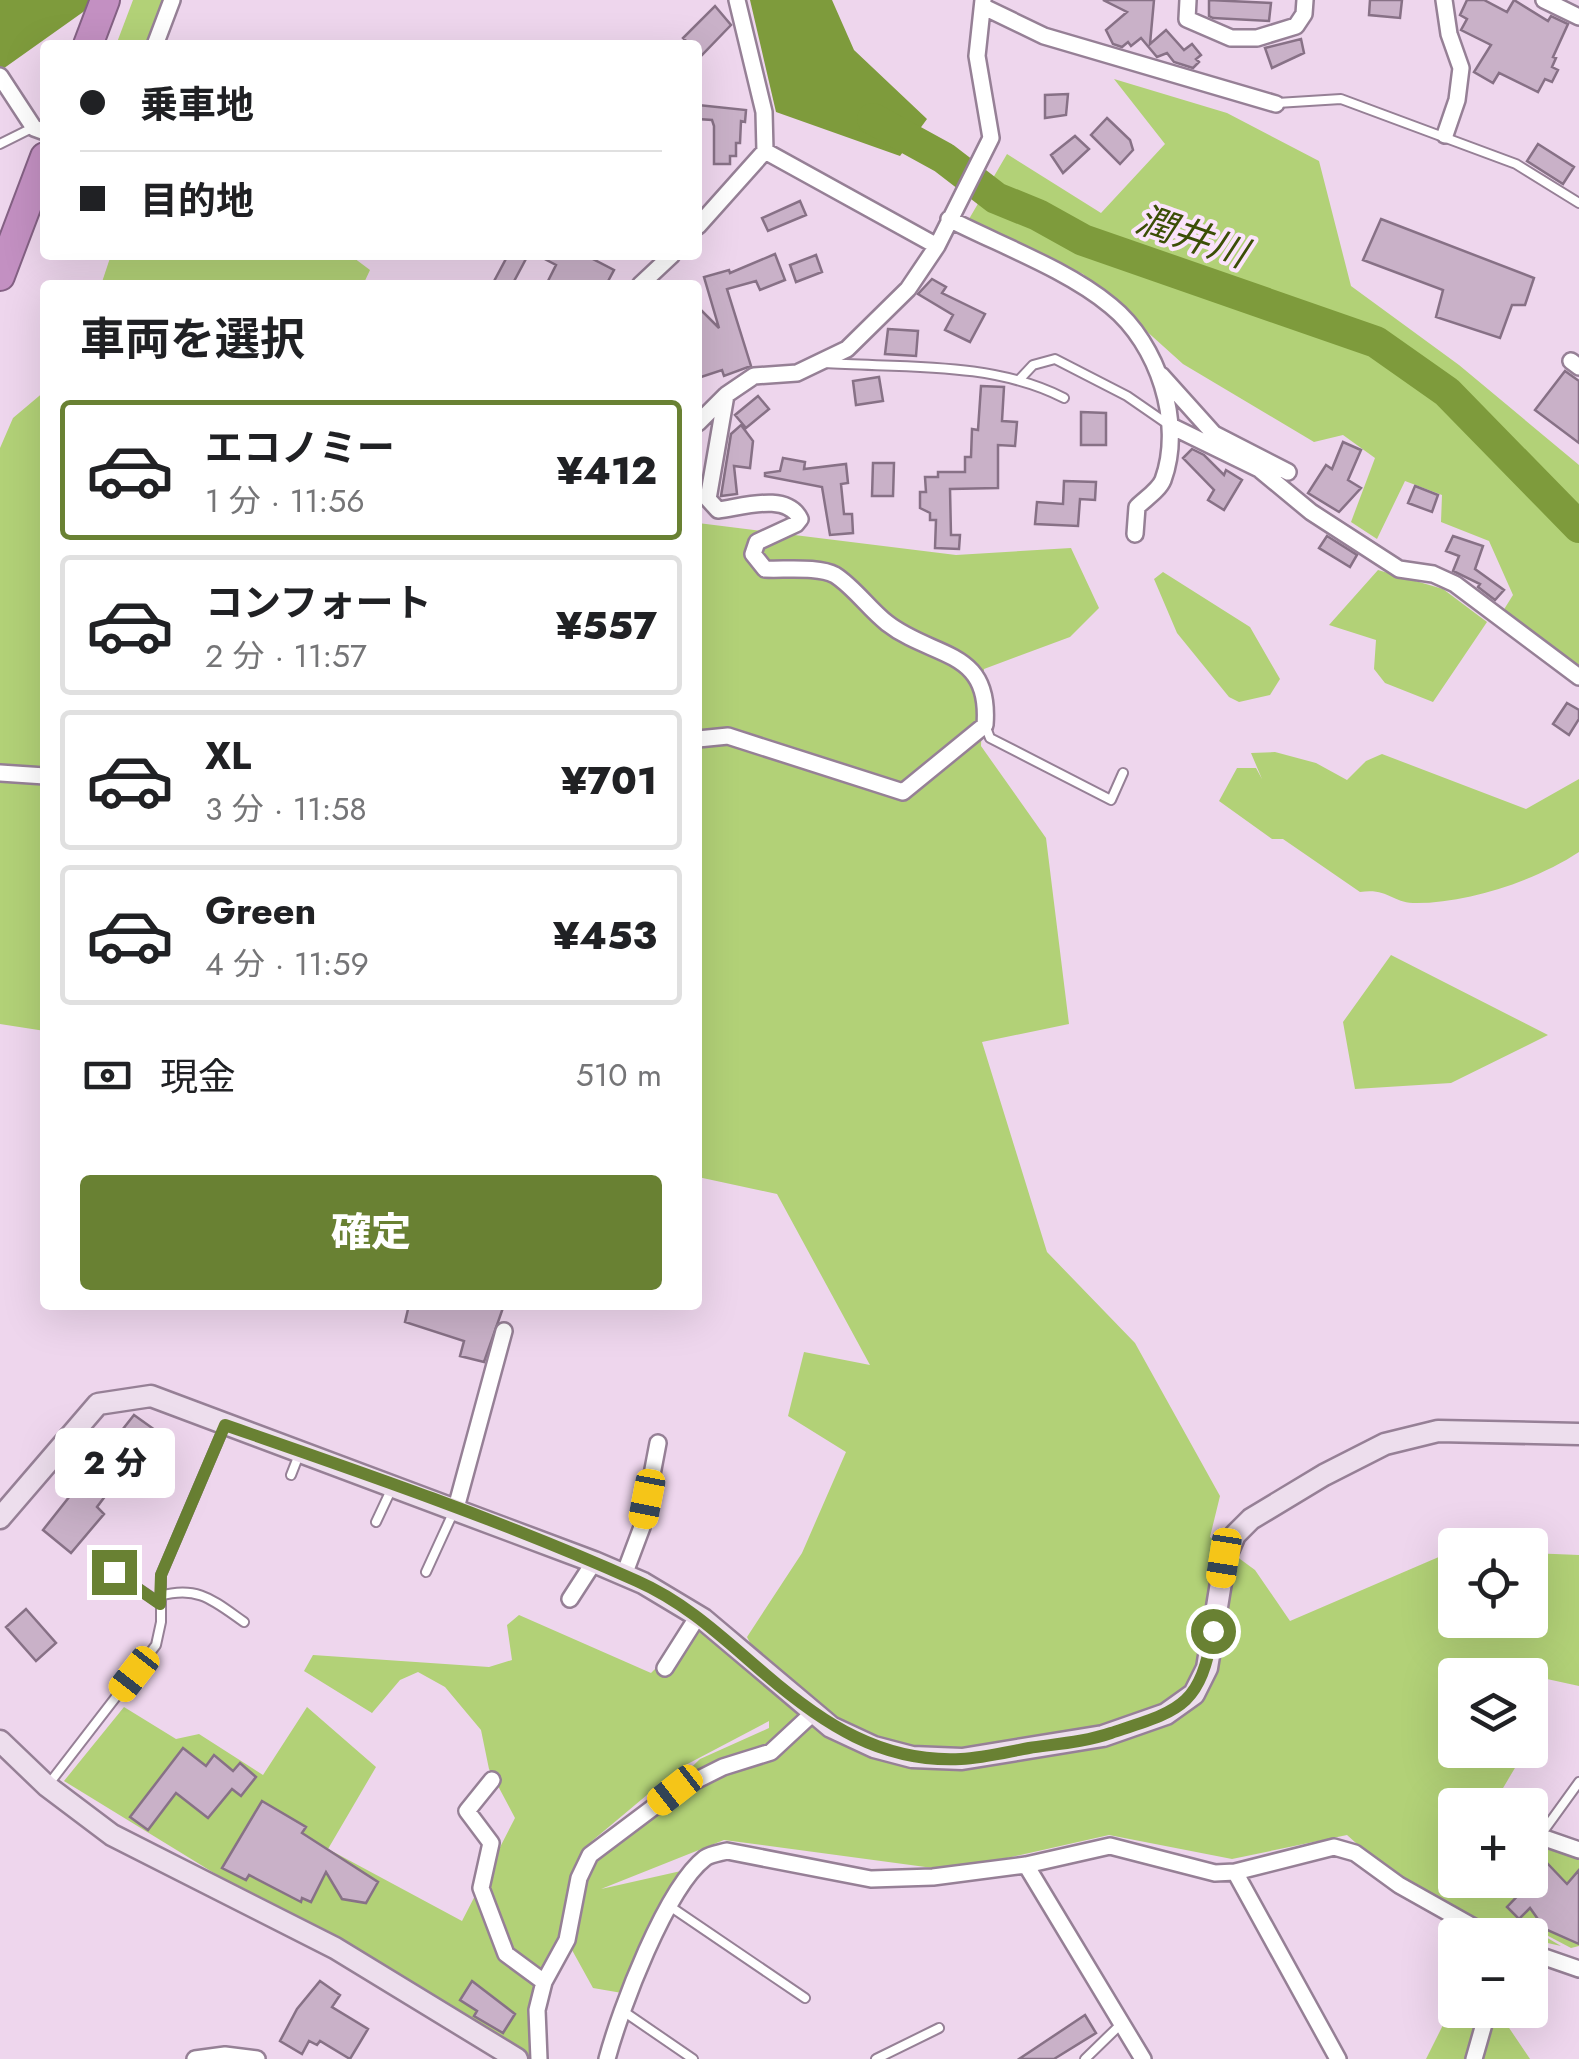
<!DOCTYPE html>
<html lang="ja">
<head>
<meta charset="utf-8">
<style>
	:root { --surface:#fff; --page:#f2f2f2; --text:#202124; --muted:#757577; --line:#e0e0e0; --accent:#698133 }
	body { margin:0; font-family:Jost,"Noto Sans JP",sans-serif; background:var(--page); color:var(--text); height:100vh; display:flex; flex-direction:column; font-size:38px; white-space:nowrap }
	* { box-sizing:border-box; margin:0 }
	p { font-size:32px; color:var(--muted) }
	.icon { flex:none; width:55px; height:55px; fill:none; stroke:currentColor; stroke-width:2; stroke-linecap:round; stroke-linejoin:round }
	.map { position:relative; flex:1; overflow:hidden }
	.sheet { position:absolute; left:40px; top:280px; width:662px; height:1030px; display:flex; flex-direction:column; background:var(--surface); border-radius:10px; box-shadow:0 10px 40px #0002 }
	.sheet>* { flex:none }
	.hud { position:absolute; left:40px; top:40px; width:662px; height:220px; border-radius:10px; box-shadow:0 10px 40px #0002; display:grid; align-content:center; height:220px; padding:0 40px; background:var(--surface) }
	.buttons { position:absolute; left:1438px; top:1528px; display:grid; gap:20px }
	.buttons a { display:grid; place-items:center; width:110px; height:110px; border-radius:10px; background:var(--surface); box-shadow:0 10px 40px #0002; font-size:50px }
	.end { position:absolute; width:45px; height:45px; margin:-22px; border:12px solid #698133; background:#fff; box-shadow:0 0 0 5px #fff }
	.from { border-radius:50% }
	.bubble { position:absolute; height:70px; border-radius:10px; background:var(--surface); box-shadow:0 10px 40px #0002; font-size:32px; font-weight:800; line-height:70px; text-align:center }
	.car { position:absolute; width:30px; height:60px; margin:-30px -15px; border-radius:12px; box-shadow:0 0 8px 2px #0007; background:linear-gradient(#f5c518 24%,#345 0 40%,#f5c518 0 76%,#345 0 86%,#f5c518 0) }
	.hud b { display:flex; align-items:center; gap:35px; height:95px; font-size:38px }
	.hud b+b { border-top:2px solid var(--line) }
	.hud i { width:25px; height:25px; background:var(--text) }
	ul { padding:0; list-style:none }
	li { display:flex; align-items:center; gap:30px; height:140px; margin:0 20px 15px; padding:0 20px; border:5px solid var(--line); border-radius:10px }
	li div { flex:1 }
	li b { display:block; font-size:38px }
	li em { font-style:normal; font-weight:800 }
	li.active { border-color:var(--accent) }
	li>.icon { width:90px; height:90px; stroke-width:1.5 }
	h2 { padding:0 40px; font-size:45px; line-height:120px }
	.pay { display:flex; align-items:center; gap:25px; height:110px; padding:0 40px; font-size:38px }
	.pay p { margin-inline-start:auto }
	.cta { display:flex; gap:20px; margin-top:auto; padding:20px 40px }
	.cta a { flex:1; height:115px; border-radius:10px; background:var(--accent); color:#fff; font-size:40px; font-weight:800; line-height:115px; text-align:center }
	.map>svg:first-child { display:block }
	.green { fill:#b2d177; fill-rule:evenodd }
	.water { fill:#7e9b3c }
	.lines { fill:none; stroke-linecap:round; stroke-linejoin:round }
	.river { stroke:#7e9b3c; stroke-width:32 }
	.building { fill:#c9b1c8; stroke:#877186; stroke-width:2.5 }
	.lane-casing { stroke:#968096; stroke-width:12 }
	.street-casing { stroke:#968096; stroke-width:20 }
	.secondary-casing { stroke:#968096; stroke-width:25 }
	.highway-casing { stroke:#846184; stroke-width:32 }
	.lane { stroke:#fff; stroke-width:8 }
	.street { stroke:#fff; stroke-width:15 }
	.secondary { stroke:#eddeed; stroke-width:20 }
	.highway { stroke:#c390c2; stroke-width:28 }
	.route { stroke:#698133; stroke-width:12 }
	.labels { text-anchor:middle; dominant-baseline:central; stroke-width:8; stroke-linejoin:round; paint-order:stroke }
	.water-label { font-size:38px; font-style:italic; fill:#3b4e06; stroke:#fbe3fb }
</style>
</head>
<body>
<div class="map">
<svg width="1579" height="2059" viewBox="0 0 1579 2059">
	<rect width="100%" height="100%" fill="#eed6ed"/>
	<!-- green -->
	<path class="green" d="M133 0H166L147 45H116Z
		M1114 79 1227 113 1319 161 1351 286 1459 365 1579 465V667L1503 611 1513 595 1489 541 1441 522 1442 495 1405 481 1377 539 1351 522 1375 458 1343 435 1314 442 1183 364 1083 274 969 219 1007 154 1101 213 1165 144Z
		M111 255H350L370 270 363 285H101Z
		M45 391V1031L0 1024V448L13 418Z
		M698 523 956 555 1071 548 1099 608 1070 637 984 669 981 746 1046 838 1069 1024 982 1042 1047 1252 1135 1343 1220 1496 1210 1537 1255 1570 1290 1621 1455 1550V1620H1530V1553L1579 1555V1686L1515 1672 1455 1675V1750H1516L1522 1756 1493 1805H1455V1880H1530V1842L1556 1847 1579 1859V1946L1571 1948 1514 1918 1561 1946 1530 1939V1935H1459L1347 1835 1232 1859 1109 1835 1007 1858 933 1868 724 1840 601 1889 681 1871 622 1993 593 1988 567 1941 552 1976 535 2059H517L64 1781 124 1707 176 1739 199 1734 263 1775 307 1707 376 1767 328 1849 462 1921 515 1818 489 1769 481 1730 445 1687 418 1672 400 1680 372 1713 304 1671 313 1655 489 1667 512 1660 507 1625 519 1615 651 1673 698 1626 766 1674 747 1637 802 1553 846 1452 788 1416 804 1352 870 1365 777 1194 698 1177ZM769 1721V1728L700 1759 581 1874 592 1841 678 1769Z
		M1378 570 1443 589 1487 622 1433 702 1385 683 1374 669 1376 640 1329 625Z
		M1163 572 1250 627 1280 679 1270 695 1239 702 1229 697 1177 633 1154 579Z
		M1275 752 1316 763 1347 780 1366 761 1382 754 1526 809 1579 779V852C1535 881 1466 904 1413 903 1391 902 1388 888 1360 892L1283 839H1272L1219 801 1237 768H1256L1262 779 1251 753Z
		M1391 955 1548 1035 1451 1083 1355 1089 1343 1022Z
		M1455 2001V2010H1497L1530 2059H1426Z"/>
	<!-- water -->
	<path class="water" d="M0 0H100L0 71Z
		M750 0H832L854 50 927 119 900 156 776 112Z"/>
	<g class="lines">
		<!-- river -->
		<path class="river" d="M873 119 944 158 996 198 1038 215 1083 240 1376 342 1447 392 1579 527"/>
	</g>
	<!-- building -->
	<path class="building" d="M1103 0H1154L1150 44 1166 30 1184 50 1192 44 1201 55 1196 59 1199 62 1193 68 1174 62 1167 53 1157 57 1141 38 1131 46 1128 42 1122 47 1113 44 1106 30 1127 12Z
		M1209 0 1271 3 1269 21 1213 18 1209 16Z
		M1370 0H1402L1400 18 1369 15Z
		M1467 0H1484L1507 12 1514 0 1548 21 1551 16 1568 24 1553 57 1556 58 1552 67 1558 70 1552 82 1545 79 1538 92 1499 73 1493 83 1474 72 1491 45 1461 30 1467 19 1460 15Z
		M715 6 731 25 701 56 698 45H690L683 38Z
		M1301 39 1304 53 1272 68 1265 48Z
		M1068 94 1066 115 1045 118V95Z
		M698 105 746 110 745 122 741 121 740 143H736V156H730V164H714V126L712 120 698 119Z
		M1107 118 1130 140 1133 150 1120 164 1091 135Z
		M1075 136 1089 149 1063 173 1051 155Z
		M1538 144 1574 167 1563 184 1527 161Z
		M800 201 806 215 768 231 762 218Z
		M1381 219 1534 278 1525 305H1512L1500 338 1436 317 1443 290 1363 260Z
		M775 254 785 280 760 290 756 281 727 289 751 366 724 376 722 370 698 378V307L719 328 704 277 729 270 730 273Z
		M508 255H528L512 285H492Z
		M537 255H596L593 259 614 270 606 285H546L556 265Z
		M816 255 822 272 796 282 790 265Z
		M932 279 946 287 942 293 985 314 970 342 945 330 953 315 918 294Z
		M888 329 918 331 916 356 885 354Z
		M1565 371 1579 381V443L1535 410Z
		M879 377 883 401 856 405 853 381Z
		M981 386 1004 387 1002 421 1017 422 1015 446 998 445V488L950 489 951 535H960L959 549 935 548 936 520H930V513L920 508V492H926L925 477H938V472H965V457H971L972 429 978 430Z
		M758 396 769 409 746 428 735 415Z
		M1081 412 1106 413V445H1081Z
		M741 425 753 441 750 468 734 466 737 494 721 496 731 434Z
		M1343 442 1361 450 1348 480 1361 488 1339 512 1308 493 1326 465 1332 469Z
		M1192 449 1204 455 1224 475 1226 470 1242 480 1224 510 1208 500 1214 490 1183 458Z
		M783 458 805 462 804 469 846 464 848 483 841 484 844 514H852L853 533 830 535 822 487 765 476V473L780 471Z
		M873 463H894L893 496H872Z
		M1064 481 1096 482 1095 500 1080 499 1078 526 1035 524 1037 502 1063 504Z
		M1415 486 1438 495 1432 512 1408 503Z
		M1327 536 1357 555 1350 567 1319 548Z
		M1453 536 1483 546 1475 569 1504 590 1495 600 1478 587 1480 584 1453 571 1459 556 1446 551Z
		M1567 703 1579 710V719L1569 735 1553 724Z
		M409 1305H504L484 1362 460 1356 464 1341 405 1322Z
		M134 1415 162 1435 154 1447 146 1442 97 1507 104 1514 71 1553 43 1530Z
		M26 1609 56 1643 36 1661 6 1627Z
		M183 1748 206 1766 214 1755 233 1771 240 1763 256 1777 241 1796 232 1789 208 1818 176 1793 148 1830 130 1817Z
		M262 1801 306 1827 302 1833 378 1882 366 1903 342 1899 326 1872 311 1902 302 1898 301 1902 249 1875 246 1880 222 1868Z
		M1548 1864 1567 1884 1579 1870V1944L1545 1929 1530 1908 1519 1919 1507 1907Z
		M320 1981 340 1995 332 2007 368 2029 350 2059 320 2041 317 2045 309 2041 302 2054 280 2041 297 2009Z
		M472 1981 515 2014 503 2033 474 2016 477 2011 460 2000Z
		M1085 2015 1096 2033 1054 2059H1019Z"/>
	<g class="lines">
		<!-- lane casing -->
		<g class="lane-casing">
			<path id="lane" d="M1277 103 1341 99 1516 164 1579 203
				M0 144 32 128
				M824 363C903 368 992 361 1064 398
				M1019 380 1033 365 1055 359 1127 396 1169 425
				M985 725 990 738 1111 800 1123 773
				M291 1475 300 1452
				M376 1522 391 1490
				M103 1565 161 1604
				M426 1572 453 1513
				M160 1596C198 1585 214 1601 244 1622
				M48 1785 156 1645 161 1622V1575L225 1425
				M1540 1836 1579 1782
				M671 1907 805 1998
				M623 2011 693 2059
				M876 2059 939 2028
				M1085 2059 1120 2025"/>
		</g>
		<!-- street casing -->
		<g class="street-casing">
			<path id="street" d="M737 0 764 112 765 151
				M1188 0 1187 19 1231 38H1257L1296 26 1304 14 1305 0
				M1444 0 1449 34 1461 68 1457 100 1445 135
				M1544 0 1579 17
				M986 8 1044 36 1276 104
				M155 45 172 0
				M0 76 34 128 45 132
				M949 219C1000 245 1068 270 1111 306 1158 344 1184 423 1163 480 1159 490 1145 499 1137 507L1135 534
				M698 226 765 151 937 246
				M640 285 672 255
				M1571 361 1579 367
				M1161 375 1214 434 1288 472
				M698 423 726 395
				M1173 427 1259 469 1311 512 1399 569 1433 574 1455 584 1579 677
				M698 739 728 736 903 792 985 725C991 648 933 659 887 623 869 609 854 587 835 575 819 566 784 570 765 569L753 554 757 542 796 524 800 519C787 492 743 507 718 510L708 499 726 395 754 376 797 373 847 349 908 289 937 246 991 138 977 56 983 0
				M0 773 45 776
				M456 1508 504 1331
				M624 1575 642 1527 658 1443
				M570 1599 594 1562
				M665 1668 698 1616
				M492 1780 467 1811 491 1843 481 1888 506 1954 544 1982 537 2010 539 2059
				M1530 1833 1579 1850
				M1026 1865 1143 2059
				M1235 1872 1338 2059
				M1530 1952 1579 1969
				M544 1982 567 1940 579 1878 590 1855 675 1791 723 1767 771 1752 813 1713
				M195 2059 225 2055 257 2059
				M607 2059C620 2010 666 1888 705 1858 711 1854 720 1853 727 1851L871 1879 933 1877 1026 1865 1110 1846 1215 1873 1235 1872 1334 1847 1355 1853 1399 1885 1488 1935
				M1474 2059 1488 2010"/>
		</g>
		<!-- secondary casing -->
		<g class="secondary-casing">
			<path id="secondary" d="M0 1518 98 1404 151 1396 594 1562 643 1583 703 1619 831 1727 874 1747 912 1757 962 1759 1103 1736 1166 1714 1194 1694 1207 1668 1225 1558 1235 1535 1251 1519 1324 1475 1385 1444 1438 1431 1579 1434
				M0 1741 47 1786 112 1835 335 1948 517 2059"/>
		</g>
		<!-- highway casing -->
		<g class="highway-casing">
			<path id="highway" d="M88 45 105 0
				M0 276 45 157"/>
		</g>
		<!-- lane -->
		<use href="#lane" class="lane"/>
		<!-- street -->
		<use href="#street" class="street"/>
		<!-- secondary -->
		<use href="#secondary" class="secondary"/>
		<!-- highway -->
		<use href="#highway" class="highway"/>
	</g>
	<g class="lines">
		<!-- route -->
		<path class="route" d="M114 1572 160 1604 161 1575 225 1425C364 1473 503 1521 637 1581 687 1603 724 1639 765 1674 823 1724 882 1763 961 1759 983 1758 1007 1752 1029 1748 1056 1744 1085 1742 1111 1733 1180 1710 1200 1708 1213 1631"/>
	</g>
	<g class="labels">
		<!-- water labels -->
		<g class="water-label">
			<text transform="translate(1192 236) rotate(19)">潤井川</text>
		</g>
	</g>
</svg>
<div class="buttons">
<a><svg class="icon" aria-label="locate" viewBox="0 0 24 24"><circle cx="12" cy="12" r="6"/><path d="M12 2v4M12 18v4M2 12h4M18 12h4"/></svg></a>
<a><svg class="icon" aria-label="layers" viewBox="0 0 24 24"><path d="M12 4l9 5-9 5-9-5zM3 14l9 5 9-5"/></svg></a>
<a>+</a>
<a>−</a>
</div>
<i class="end from" style="left:1213px;top:1631px"></i>
<i class="end" style="left:114px;top:1572px"></i>
<div class="bubble" style="left:55px;top:1428px;width:120px">2 分</div>
<i class="car" style="left:647px;top:1499px;rotate:191deg"></i>
<i class="car" style="left:1224px;top:1558px;rotate:189deg"></i>
<i class="car" style="left:134px;top:1674px;rotate:218deg"></i>
<i class="car" style="left:675px;top:1790px;rotate:232deg"></i>
<div class="hud">
<b><i class="from"></i>乗車地</b>
<b><i></i>目的地</b>
</div>
<section class="sheet">
<h2>車両を選択</h2>
<ul>
<li class="active"><svg class="icon" aria-label="car" viewBox="0 0 24 24"><path d="M5 17H2v-5l4-1 3-4h7l3 4 3 1v5h-3M9 17h6M6 11h13"/><circle cx="7" cy="17" r="2"/><circle cx="17" cy="17" r="2"/></svg><div><b>エコノミー</b><p>1 分 · 11:56</p></div><em>¥412</em></li>
<li><svg class="icon" aria-label="car" viewBox="0 0 24 24"><path d="M5 17H2v-5l4-1 3-4h7l3 4 3 1v5h-3M9 17h6M6 11h13"/><circle cx="7" cy="17" r="2"/><circle cx="17" cy="17" r="2"/></svg><div><b>コンフォート</b><p>2 分 · 11:57</p></div><em>¥557</em></li>
<li><svg class="icon" aria-label="car" viewBox="0 0 24 24"><path d="M5 17H2v-5l4-1 3-4h7l3 4 3 1v5h-3M9 17h6M6 11h13"/><circle cx="7" cy="17" r="2"/><circle cx="17" cy="17" r="2"/></svg><div><b>XL</b><p>3 分 · 11:58</p></div><em>¥701</em></li>
<li><svg class="icon" aria-label="car" viewBox="0 0 24 24"><path d="M5 17H2v-5l4-1 3-4h7l3 4 3 1v5h-3M9 17h6M6 11h13"/><circle cx="7" cy="17" r="2"/><circle cx="17" cy="17" r="2"/></svg><div><b>Green</b><p>4 分 · 11:59</p></div><em>¥453</em></li>
</ul>
<div class="pay"><svg class="icon" aria-label="cash" viewBox="0 0 24 24"><path d="M3 7h18v10H3z"/><circle cx="12" cy="12" r="2"/></svg>現金<p>510 m</p></div>
<div class="cta"><a>確定</a></div>
</section>
</div>
</body>
</html>
